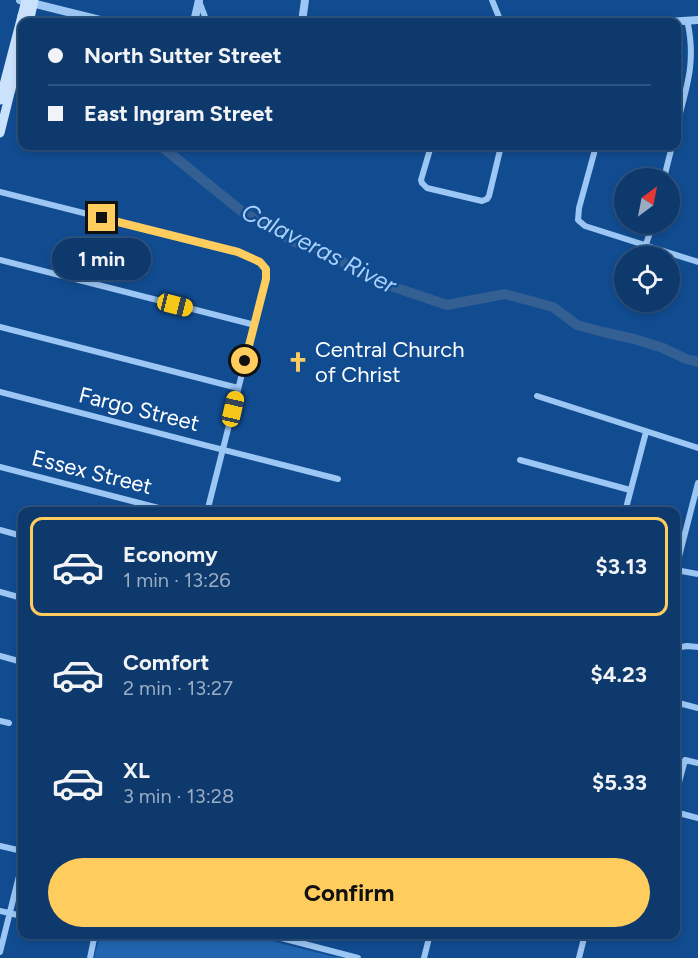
<!DOCTYPE html>
<html lang="en">
<head>
<meta charset="utf-8">
<style>
	:root { --surface:#0d396d; --page:#164072; --text:#f1f3f6; --muted:#9aacc2; --line:#2d5380; --accent:#ffcc5e }
	body { margin:0; font-family:Figtree,sans-serif; background:var(--page); color:var(--text); height:100vh; display:flex; flex-direction:column; font-size:22px; white-space:nowrap }
	* { box-sizing:border-box; margin:0 }
	p { font-size:20px; color:var(--muted) }
	.icon { flex:none; width:33px; height:33px; fill:none; stroke:currentColor; stroke-width:2; stroke-linecap:round; stroke-linejoin:round }
	.map { position:relative; flex:1; overflow:hidden }
	.sheet { position:absolute; left:18px; top:507px; width:662px; height:432px; display:flex; flex-direction:column; background:var(--surface); border-radius:12px; box-shadow:0 3px 9px #0003,0 0 0 2px var(--line) }
	.sheet>* { flex:none }
	.hud { position:absolute; left:18px; top:18px; width:663px; height:132px; border-radius:12px; box-shadow:0 3px 9px #0003,0 0 0 2px var(--line); display:grid; align-content:center; height:132px; padding:0 30px; background:var(--surface) }
	.needle { width:39px; rotate:32deg }
	.controls { position:absolute; left:614px; top:168px; display:grid; gap:12px }
	.controls a { display:grid; place-items:center; width:66px; height:66px; border-radius:50%; background:var(--surface); box-shadow:0 3px 9px #0003,0 0 0 2px var(--line); font-size:30px }
	.end { position:absolute; width:27px; height:27px; margin:-14px; border:8px solid #ffcc5e; background:#111; box-shadow:0 0 0 3px #111 }
	.from { border-radius:50% }
	.bubble { position:absolute; height:42px; border-radius:21px; background:var(--surface); box-shadow:0 3px 9px #0003,0 0 0 2px var(--line); font-size:20px; font-weight:700; line-height:42px; text-align:center }
	.car { position:absolute; width:18px; height:36px; margin:-18px -9px; border-radius:8px; box-shadow:0 0 4px 2px #0007; background:linear-gradient(#f5c518 24%,#345 0 40%,#f5c518 0 76%,#345 0 86%,#f5c518 0) }
	.hud b { display:flex; align-items:center; gap:21px; height:57px; font-size:22px }
	.hud b+b { border-top:2px solid var(--line) }
	.hud i { width:15px; height:15px; background:var(--text) }
	ul { padding:10px 0 0; list-style:none }
	li { display:flex; align-items:center; gap:18px; height:99px; margin:0 12px 9px; padding:0 18px; border:3px solid transparent; border-radius:12px }
	li div { flex:1 }
	li b { display:block; font-size:22px }
	li em { font-style:normal; font-weight:700 }
	li.current { border-color:var(--accent) }
	li>.icon { width:54px; height:54px; stroke-width:1.5 }
	.action { display:flex; gap:12px; margin-top:auto; padding:12px 30px }
	.action a { flex:1; height:69px; border-radius:36px; background:var(--accent); color:#111; font-size:24px; font-weight:700; line-height:69px; text-align:center }
	.map>svg:first-child { display:block }
	.green { fill:#2266b1 }
	.lines { fill:none; stroke-linecap:round; stroke-linejoin:round }
	.river { stroke:#335f92; stroke-width:10 }
	.minor { stroke:#9cc6f3; stroke-width:6 }
	.tertiary { stroke:#9cc6f3; stroke-width:8 }
	.secondary { stroke:#cbe2fd; stroke-width:9 }
	.secondary-bridge { stroke:#cbe2fd; stroke-width:9 }
	.route { stroke:#ffcc5e; stroke-width:8 }
	.labels { text-anchor:middle; dominant-baseline:central; stroke-width:5; stroke-linejoin:round; paint-order:stroke }
	.poi-label { font-size:22px; fill:#fff; stroke:#114c91; text-anchor:start }
	.street-label { font-size:22px; fill:#fff; stroke:#114c91 }
	.water-label { font-size:24px; font-style:italic; fill:#a8d0fa; stroke:#114c91 }
</style>
</head>
<body>
<div class="map">
<svg width="698" height="958" viewBox="0 0 698 958">
	<rect width="100%" height="100%" fill="#114c91"/>
	<!-- green -->
	<path class="green" d="M100 935H248L331 956 346 958H94Z"/>
	<g class="lines">
		<!-- river -->
		<path class="river" d="M2 87 22 88
			M161 146 240 210 294 242 319 249 379 282 447 305 505 294 553 307 577 325 603 332 634 339 663 348 686 359 698 362"/>
		<!-- minor -->
		<path class="minor" d="M492 0 501 22
			M199 1 207 22
			M676 128C686 89 697 62 687 20
			M431 146 421 180 422 183 427 188 482 201 487 199 489 196 501 146
			M596 146 579 208 578 220 585 226 698 262
			M353 147 354 146
			M664 178 672 146
			M0 192 238 252C251 257 268 262 266 279L207 512
			M646 244 653 224
			M0 260 255 325
			M0 327 238 388
			M0 392C113 421 225 451 338 479
			M537 396 698 448
			M520 460 630 490
			M0 467 174 512
			M625 512 646 432
			M0 530 22 536
			M676 570 698 574
			M675 572 698 483
			M0 592 22 598
			M675 648 687 646 698 647
			M0 656 22 662
			M675 702 698 708
			M0 721 9 723
			M675 797 685 760 698 763
			M675 812 698 818
			M0 846 22 851
			M0 911 22 916
			M266 934 358 958
			M0 952 22 864
			M90 958 95 934
			M424 958 430 934
			M579 958 585 934"/>
		<!-- tertiary -->
		<path class="tertiary" d="M20 0 108 22
			M194 22 199 0
			M302 22 305 0
			M667 22 698 20"/>
		<!-- secondary -->
		<path class="secondary" d="M0 100 22 16
			M0 133 22 45"/>
		<!-- secondary-bridge -->
		<path class="secondary-bridge" d="M22 16 26 0
			M30 18 34 0"/>
	</g>
	<g class="lines">
		<!-- route -->
		<path class="route" d="M102 218 238 252 260 262 266 269V279L245 361"/>
	</g>
	<!-- icons -->
	<defs>
		<g id="church-bare" transform="scale(1.62)"><path d="M-1.2-6h2.4v3.5h3.3v2.4h-3.3V6h-2.4V-.1h-3.3v-2.4h3.3Z" fill="#ffcc5e" stroke="#114c91" stroke-width="2.5" paint-order="stroke"/></g>
	</defs>
	<g fill-rule="evenodd">
		<use href="#church-bare" x="298" y="362"/>
	</g>
	<g class="labels">
		<!-- poi labels -->
		<g class="poi-label">
			<text x="315" y="349">Central Church<tspan x="315" dy="25">of Christ</tspan></text>
		</g>
		<!-- street labels -->
		<g class="street-label">
			<text transform="translate(139 409) rotate(14)">Fargo Street</text>
			<text transform="translate(92 472) rotate(14)">Essex Street</text>
		</g>
		<!-- water labels -->
		<g class="water-label">
			<text transform="translate(319 248) rotate(27)">Calaveras River</text>
		</g>
	</g>
</svg>
<div class="controls">
<a><svg class="needle" viewBox="-14 -14 28 28"><path d="M0-13l5 13h-10z" fill="#e53935"/><path d="M0 13l5-13h-10z" fill="#9aacc2"/></svg></a>
<a><svg class="icon" aria-label="locate" viewBox="0 0 24 24"><circle cx="12" cy="12" r="6"/><path d="M12 2v4M12 18v4M2 12h4M18 12h4"/></svg></a>
</div>
<i class="end from" style="left:245px;top:361px"></i>
<i class="end" style="left:102px;top:218px"></i>
<div class="bubble" style="left:52px;top:238px;width:99px">1 min</div>
<i class="car" style="left:175px;top:305px;rotate:104deg"></i>
<i class="car" style="left:233px;top:409px;rotate:13deg"></i>
<div class="hud">
<b><i class="from"></i>North Sutter Street</b>
<b><i></i>East Ingram Street</b>
</div>
<section class="sheet">
<ul>
<li class="current"><svg class="icon" aria-label="car" viewBox="0 0 24 24"><path d="M5 17H2v-5l4-1 3-4h7l3 4 3 1v5h-3M9 17h6M6 11h13"/><circle cx="7" cy="17" r="2"/><circle cx="17" cy="17" r="2"/></svg><div><b>Economy</b><p>1 min · 13:26</p></div><em>$3.13</em></li>
<li><svg class="icon" aria-label="car" viewBox="0 0 24 24"><path d="M5 17H2v-5l4-1 3-4h7l3 4 3 1v5h-3M9 17h6M6 11h13"/><circle cx="7" cy="17" r="2"/><circle cx="17" cy="17" r="2"/></svg><div><b>Comfort</b><p>2 min · 13:27</p></div><em>$4.23</em></li>
<li><svg class="icon" aria-label="car" viewBox="0 0 24 24"><path d="M5 17H2v-5l4-1 3-4h7l3 4 3 1v5h-3M9 17h6M6 11h13"/><circle cx="7" cy="17" r="2"/><circle cx="17" cy="17" r="2"/></svg><div><b>XL</b><p>3 min · 13:28</p></div><em>$5.33</em></li>
</ul>
<div class="action"><a>Confirm</a></div>
</section>
</div>
</body>
</html>
